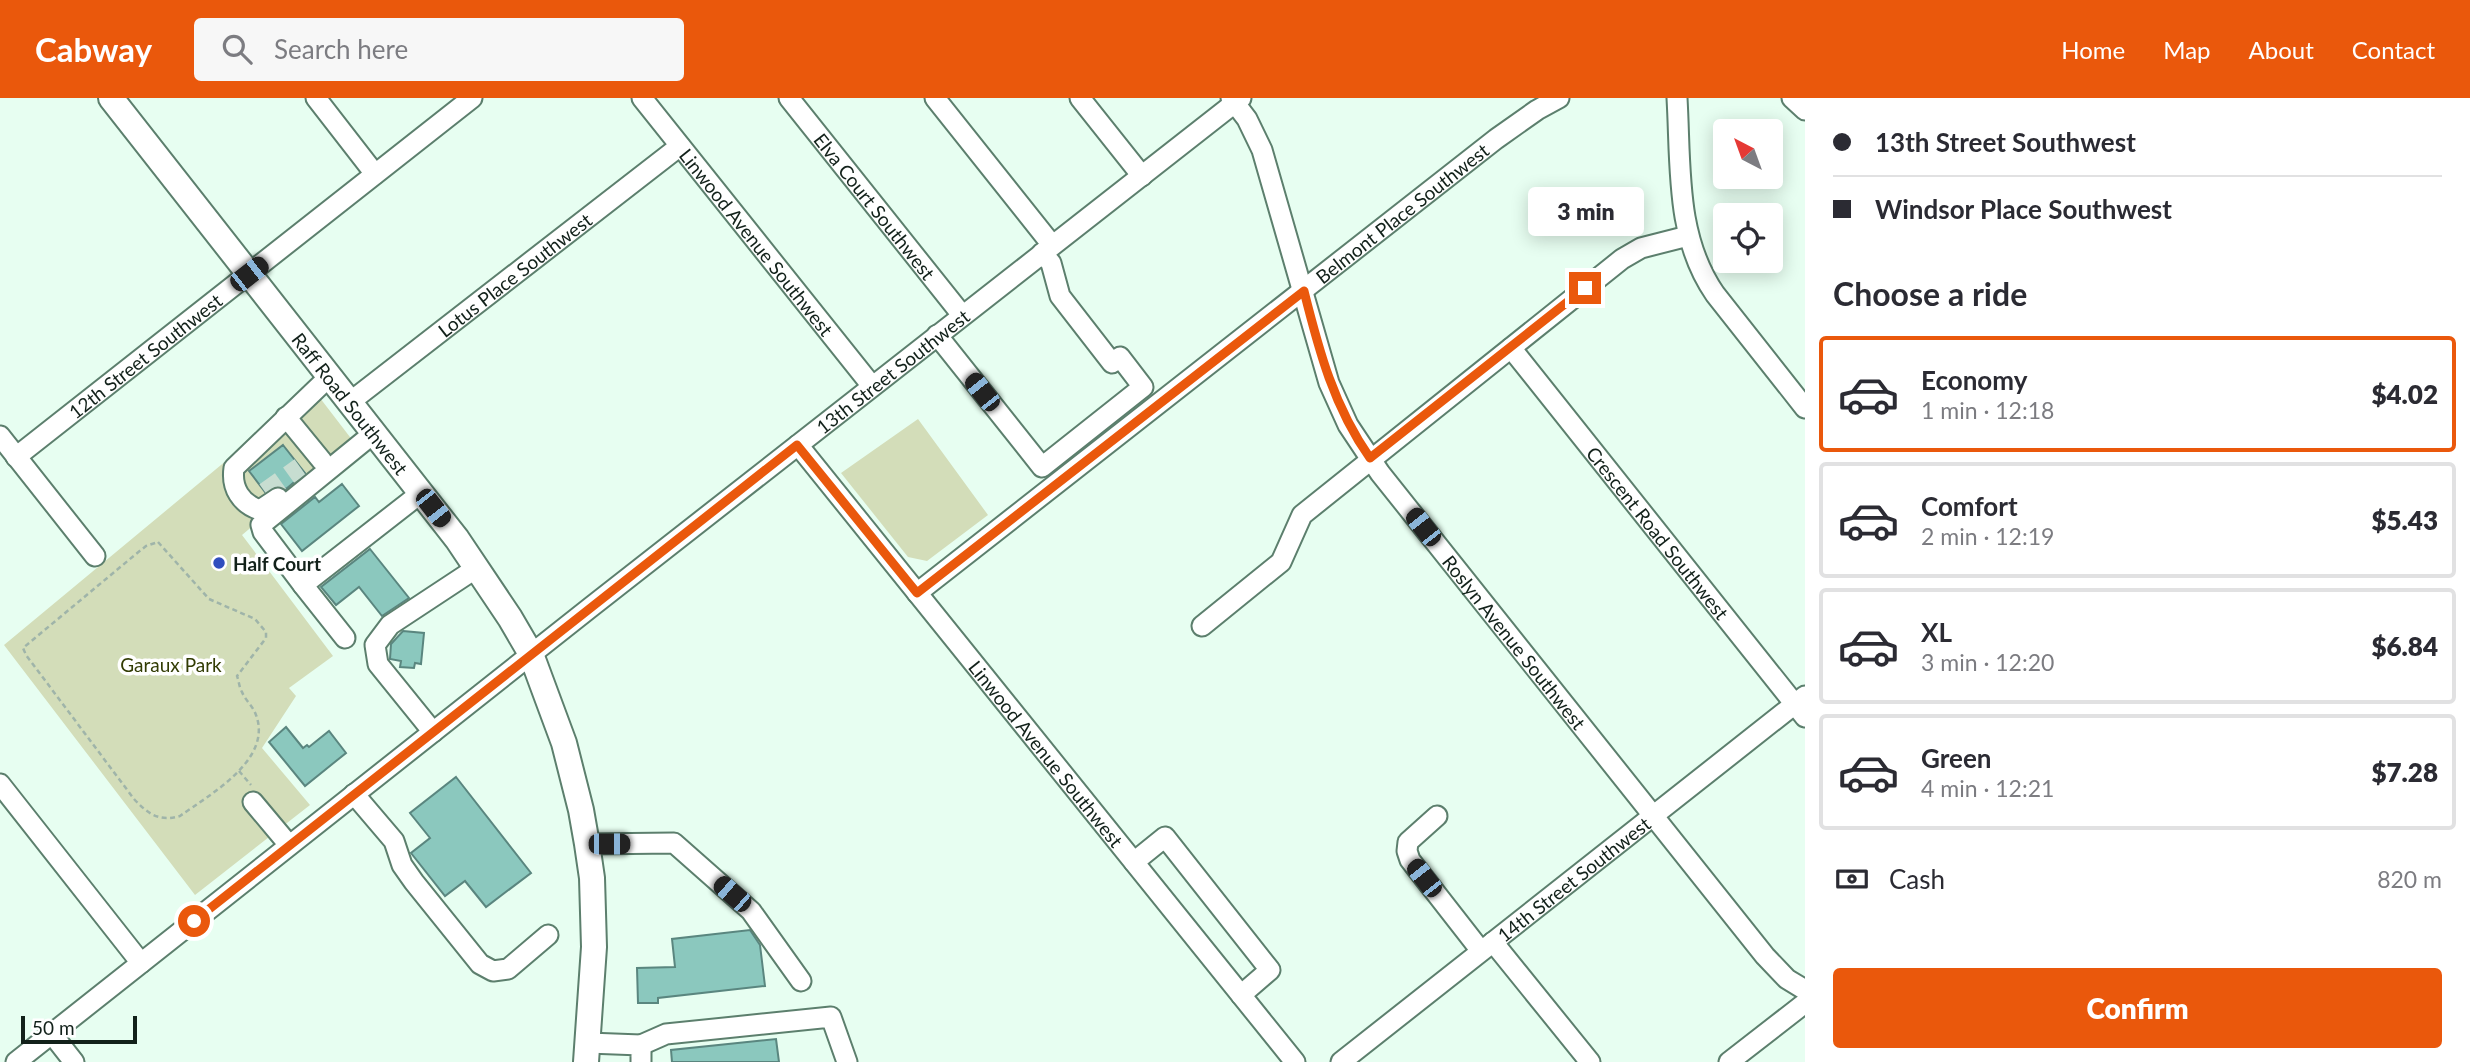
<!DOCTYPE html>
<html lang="en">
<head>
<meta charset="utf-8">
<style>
	:root { --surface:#fff; --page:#f7f7f7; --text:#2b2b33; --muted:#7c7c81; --line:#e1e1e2; --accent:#ea580c }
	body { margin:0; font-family:Lato,sans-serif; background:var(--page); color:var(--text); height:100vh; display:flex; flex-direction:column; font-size:26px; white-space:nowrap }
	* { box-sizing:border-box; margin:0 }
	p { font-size:23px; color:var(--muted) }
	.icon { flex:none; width:38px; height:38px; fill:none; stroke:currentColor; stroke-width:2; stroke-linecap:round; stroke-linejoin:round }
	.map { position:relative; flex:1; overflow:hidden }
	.panel { display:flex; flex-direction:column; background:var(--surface); width:665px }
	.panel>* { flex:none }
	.top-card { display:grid; align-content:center; height:154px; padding:0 28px; background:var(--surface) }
	.needle { width:46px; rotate:319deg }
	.buttons { position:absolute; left:1713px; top:21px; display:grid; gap:14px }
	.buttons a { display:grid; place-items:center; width:70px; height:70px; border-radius:7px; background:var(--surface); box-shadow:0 4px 18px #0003; font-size:35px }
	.scale { position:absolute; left:21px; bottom:18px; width:116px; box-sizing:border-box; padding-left:7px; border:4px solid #12211a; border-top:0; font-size:19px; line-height:24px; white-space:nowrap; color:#12211a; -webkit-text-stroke:5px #fff; paint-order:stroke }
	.end { position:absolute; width:32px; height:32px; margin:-16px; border:9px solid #ea580c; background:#fff; box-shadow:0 0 0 4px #fff }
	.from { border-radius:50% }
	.bubble { position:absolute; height:49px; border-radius:7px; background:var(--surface); box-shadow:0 4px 18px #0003; font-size:23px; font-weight:800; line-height:49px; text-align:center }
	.car { position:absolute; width:21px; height:42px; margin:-21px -10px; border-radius:9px; box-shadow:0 0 5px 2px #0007; background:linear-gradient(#222 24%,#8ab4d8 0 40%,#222 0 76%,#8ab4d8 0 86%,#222 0) }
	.top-card b { display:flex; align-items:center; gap:24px; height:66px; font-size:26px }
	.top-card b+b { border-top:2px solid var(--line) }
	.top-card i { width:18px; height:18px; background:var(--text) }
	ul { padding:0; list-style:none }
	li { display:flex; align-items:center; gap:21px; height:116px; margin:0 14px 10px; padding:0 14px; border:4px solid var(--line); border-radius:7px }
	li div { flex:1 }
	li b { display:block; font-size:26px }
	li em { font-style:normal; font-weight:800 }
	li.active { border-color:var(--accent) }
	li>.icon { width:63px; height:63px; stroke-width:1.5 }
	h2 { padding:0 28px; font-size:32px; line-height:84px }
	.pay { display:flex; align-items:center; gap:18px; height:77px; padding:0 28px; font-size:26px }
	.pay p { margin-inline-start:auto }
	.primary-button { display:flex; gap:14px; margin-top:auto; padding:14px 28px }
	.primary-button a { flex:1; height:80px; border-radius:7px; background:var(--accent); color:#fff; font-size:28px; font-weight:800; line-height:80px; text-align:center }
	header { display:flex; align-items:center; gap:42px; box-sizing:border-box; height:98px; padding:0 35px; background:var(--accent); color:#fff }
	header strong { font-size:33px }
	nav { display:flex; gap:38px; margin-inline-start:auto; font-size:24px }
	.search { width:490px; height:63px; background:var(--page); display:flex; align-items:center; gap:18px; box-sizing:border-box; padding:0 24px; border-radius:7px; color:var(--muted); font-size:26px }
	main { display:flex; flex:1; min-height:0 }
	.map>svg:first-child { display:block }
	.green { fill:#d3ddb9 }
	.building { fill:#8bc8be; stroke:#5a867f; stroke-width:2 }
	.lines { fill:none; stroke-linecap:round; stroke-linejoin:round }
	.minor-tunnel { stroke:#c7ddd1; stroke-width:19; stroke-dasharray:19 10; stroke-linecap:butt }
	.minor-casing { stroke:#5c7f6d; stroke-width:23 }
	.major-casing { stroke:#5c7f6d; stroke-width:28 }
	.path { stroke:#9fb4a9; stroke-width:2.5; stroke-dasharray:5 3.5; stroke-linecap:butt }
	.minor { stroke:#fff; stroke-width:19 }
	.major { stroke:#fff; stroke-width:24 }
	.route { stroke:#ea580c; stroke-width:9 }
	.poi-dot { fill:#304ebe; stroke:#fff; stroke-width:2.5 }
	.labels { text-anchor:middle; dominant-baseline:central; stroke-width:7; stroke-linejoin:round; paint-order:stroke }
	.street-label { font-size:19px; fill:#12211a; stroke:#fff }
	.poi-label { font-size:19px; font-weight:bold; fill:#12211a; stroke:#fff; text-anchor:start }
	.park-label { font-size:19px; fill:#323c04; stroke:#fff }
</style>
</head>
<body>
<header>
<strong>Cabway</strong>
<div class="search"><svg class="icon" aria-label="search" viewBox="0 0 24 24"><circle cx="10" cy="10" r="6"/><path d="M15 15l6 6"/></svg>Search here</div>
<nav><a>Home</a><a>Map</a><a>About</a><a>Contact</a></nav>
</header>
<main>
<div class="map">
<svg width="1805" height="964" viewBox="0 0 1805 964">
	<rect width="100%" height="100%" fill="#e7fef1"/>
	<!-- green -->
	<path class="green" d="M310 287 353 343 242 437 333 558 289 590 296 598 262 650 310 707 195 797 4 547 286 313Z
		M918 321 988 417 927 463 908 459 841 375Z"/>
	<!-- building -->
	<path class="building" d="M283 347 305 375 286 391 277 388 265 394 249 373Z
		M342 386 359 408 302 453 281 426 315 399 319 404Z
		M370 451 409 500 382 518 359 489 336 507 321 489Z
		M403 533 424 535 421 566 415 565 414 570 400 569 401 563 390 561 391 546Z
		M286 629 303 650 307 647 309 649 329 633 346 655 305 688 269 644Z
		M456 679 531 775 486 809 465 783 445 798 411 755 430 740 410 715Z
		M750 832 760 847 765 888 658 900V905H638L637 870 675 869 672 841Z
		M776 941 779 964H672L671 952Z"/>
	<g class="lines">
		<!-- minor-tunnel -->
		<path class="minor-tunnel" d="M265 394 300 369"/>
		<!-- minor casing -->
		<g class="minor-casing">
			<g id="minor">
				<path d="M316 0 375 76"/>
				<path id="s1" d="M642 0 872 288"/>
				<path id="s2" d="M789 0 962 217"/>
				<path d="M935 0 1052 147"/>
				<path d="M1080 0 1142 78"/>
				<path id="s3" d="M1231 0 1247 21 1262 52 1329 285 1348 327 1380 375 1765 858 1787 881 1805 892"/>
				<path d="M1677 0C1681 68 1675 138 1715 196L1805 310"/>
				<path d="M1792 0 1805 12"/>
				<path d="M937 237 1042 369 1143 289 1120 259 1112 265 1060 198 1051 165 1042 155"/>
				<path id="s4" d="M1511 250 1805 619"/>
				<path id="s5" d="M350 304 680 48"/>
				<path d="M286 319 322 363"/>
				<path d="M374 335 261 427 263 434 303 487 421 395"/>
				<path d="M0 338 95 458"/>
				<path id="s6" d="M798 347 1295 964"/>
				<path id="s7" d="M16 359 472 0"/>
				<path d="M278 400 260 412C241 406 231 390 234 370L330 278"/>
				<path d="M303 487 345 540"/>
				<path id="s8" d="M917 495 1496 41 1537 12 1559 0"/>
				<path d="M1202 528 1281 464 1302 417 1622 161 1641 150 1688 138"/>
				<path d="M433 634 378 566 375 547 390 527 478 469"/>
				<path d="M0 686 141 865"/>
				<path d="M354 696 394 743 402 767 414 784 480 866 493 873 508 871 548 837"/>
				<path d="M253 704 289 747"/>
				<path d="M1437 718 1408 744 1407 753 1410 762 1481 853"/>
				<path d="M587 746 674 745 751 813 801 883"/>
				<path d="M1134 764 1165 739 1270 872 1241 897"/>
				<path d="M1493 844 1590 964"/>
				<path d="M52 936 74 964"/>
				<path d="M588 945 641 947V964"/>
				<path d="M641 947 666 936 831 919 847 964"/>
				<path id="s9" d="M16 964 591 509 1241 0"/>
				<path id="s10" d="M1341 964 1805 598"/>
				<path d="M1729 964 1805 905"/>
			</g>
		</g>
		<!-- major casing -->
		<g class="major-casing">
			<g id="major">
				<path id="s11" d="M111 0 457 441 510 520 531 556 564 645 581 712 587 746 592 780 594 849 586 964"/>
			</g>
		</g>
		<!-- path -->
		<path class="path" d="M158 444 209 501 255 521 266 534V540L237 578C239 583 239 589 242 594 245 602 253 608 256 617 273 662 209 697 180 718 159 724 148 716 134 701L26 557 23 550 136 456 146 448Z
			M239 673 251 687"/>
		<!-- minor -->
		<use href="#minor" class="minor"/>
		<!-- major -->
		<use href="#major" class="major"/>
	</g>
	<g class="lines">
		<!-- route -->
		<path class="route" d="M194 823 797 347 917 495 1304 193C1319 253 1334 309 1370 360L1585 190"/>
	</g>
	<!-- markers -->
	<circle class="poi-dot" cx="219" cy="465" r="7"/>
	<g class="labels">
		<!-- street labels -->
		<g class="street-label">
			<text stroke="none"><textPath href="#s2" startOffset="138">Elva Court Southwest</textPath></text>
			<text stroke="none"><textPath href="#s8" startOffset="616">Belmont Place Southwest</textPath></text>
			<text stroke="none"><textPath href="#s1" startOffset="184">Linwood Avenue Southwest</textPath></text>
			<text stroke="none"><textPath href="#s5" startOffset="208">Lotus Place Southwest</textPath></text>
			<text stroke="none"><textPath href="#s7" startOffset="164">12th Street Southwest</textPath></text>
			<text stroke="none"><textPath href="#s9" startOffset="1116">13th Street Southwest</textPath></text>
			<text stroke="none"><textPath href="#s11" startOffset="388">Raff Road Southwest</textPath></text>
			<text stroke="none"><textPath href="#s4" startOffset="236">Crescent Road Southwest</textPath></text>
			<text stroke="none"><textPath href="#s3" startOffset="623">Roslyn Avenue Southwest</textPath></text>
			<text stroke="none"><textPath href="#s6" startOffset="396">Linwood Avenue Southwest</textPath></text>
			<text stroke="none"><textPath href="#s10" startOffset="296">14th Street Southwest</textPath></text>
		</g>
		<!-- poi labels -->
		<g class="poi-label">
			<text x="233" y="465">Half Court</text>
		</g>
		<!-- park labels -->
		<g class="park-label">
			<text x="171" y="566">Garaux Park</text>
		</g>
	</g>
</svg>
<div class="buttons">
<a><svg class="needle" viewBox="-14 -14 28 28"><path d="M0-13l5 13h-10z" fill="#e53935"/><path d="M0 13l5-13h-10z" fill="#7c7c81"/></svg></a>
<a><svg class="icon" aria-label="locate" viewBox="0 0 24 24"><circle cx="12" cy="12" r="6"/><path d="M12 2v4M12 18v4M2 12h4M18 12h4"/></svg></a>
</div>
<div class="scale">50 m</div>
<i class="end from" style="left:194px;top:823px"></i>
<i class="end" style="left:1585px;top:190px"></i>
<div class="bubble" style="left:1528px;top:89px;width:116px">3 min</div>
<i class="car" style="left:249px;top:176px;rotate:52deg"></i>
<i class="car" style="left:982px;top:294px;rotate:322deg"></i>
<i class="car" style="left:433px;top:410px;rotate:142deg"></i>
<i class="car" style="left:1423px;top:429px;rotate:322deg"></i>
<i class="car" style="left:609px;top:746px;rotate:90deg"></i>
<i class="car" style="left:1424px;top:780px;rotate:322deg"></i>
<i class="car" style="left:732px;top:796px;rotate:311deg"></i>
</div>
<section class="panel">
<div class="top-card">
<b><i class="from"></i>13th Street Southwest</b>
<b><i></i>Windsor Place Southwest</b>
</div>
<h2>Choose a ride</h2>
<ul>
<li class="active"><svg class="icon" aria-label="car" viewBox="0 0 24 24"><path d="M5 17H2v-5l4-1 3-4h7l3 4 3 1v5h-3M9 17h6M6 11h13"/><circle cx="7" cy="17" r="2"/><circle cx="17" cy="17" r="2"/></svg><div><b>Economy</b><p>1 min · 12:18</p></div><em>$4.02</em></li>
<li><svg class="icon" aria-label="car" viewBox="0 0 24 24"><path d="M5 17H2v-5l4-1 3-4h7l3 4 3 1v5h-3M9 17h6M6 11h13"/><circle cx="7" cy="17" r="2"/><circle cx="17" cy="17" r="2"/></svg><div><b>Comfort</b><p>2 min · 12:19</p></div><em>$5.43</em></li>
<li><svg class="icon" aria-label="car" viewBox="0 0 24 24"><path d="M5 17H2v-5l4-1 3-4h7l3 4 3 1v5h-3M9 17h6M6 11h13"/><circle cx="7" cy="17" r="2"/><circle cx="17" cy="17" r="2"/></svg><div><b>XL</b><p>3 min · 12:20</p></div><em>$6.84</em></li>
<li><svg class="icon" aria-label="car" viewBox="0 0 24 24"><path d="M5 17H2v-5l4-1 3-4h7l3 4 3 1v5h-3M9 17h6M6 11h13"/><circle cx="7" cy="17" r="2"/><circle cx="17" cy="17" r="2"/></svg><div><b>Green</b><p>4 min · 12:21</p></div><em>$7.28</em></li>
</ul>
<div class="pay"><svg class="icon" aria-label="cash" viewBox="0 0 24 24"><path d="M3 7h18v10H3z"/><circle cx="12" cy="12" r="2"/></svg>Cash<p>820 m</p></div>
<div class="primary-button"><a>Confirm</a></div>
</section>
</main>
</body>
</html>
